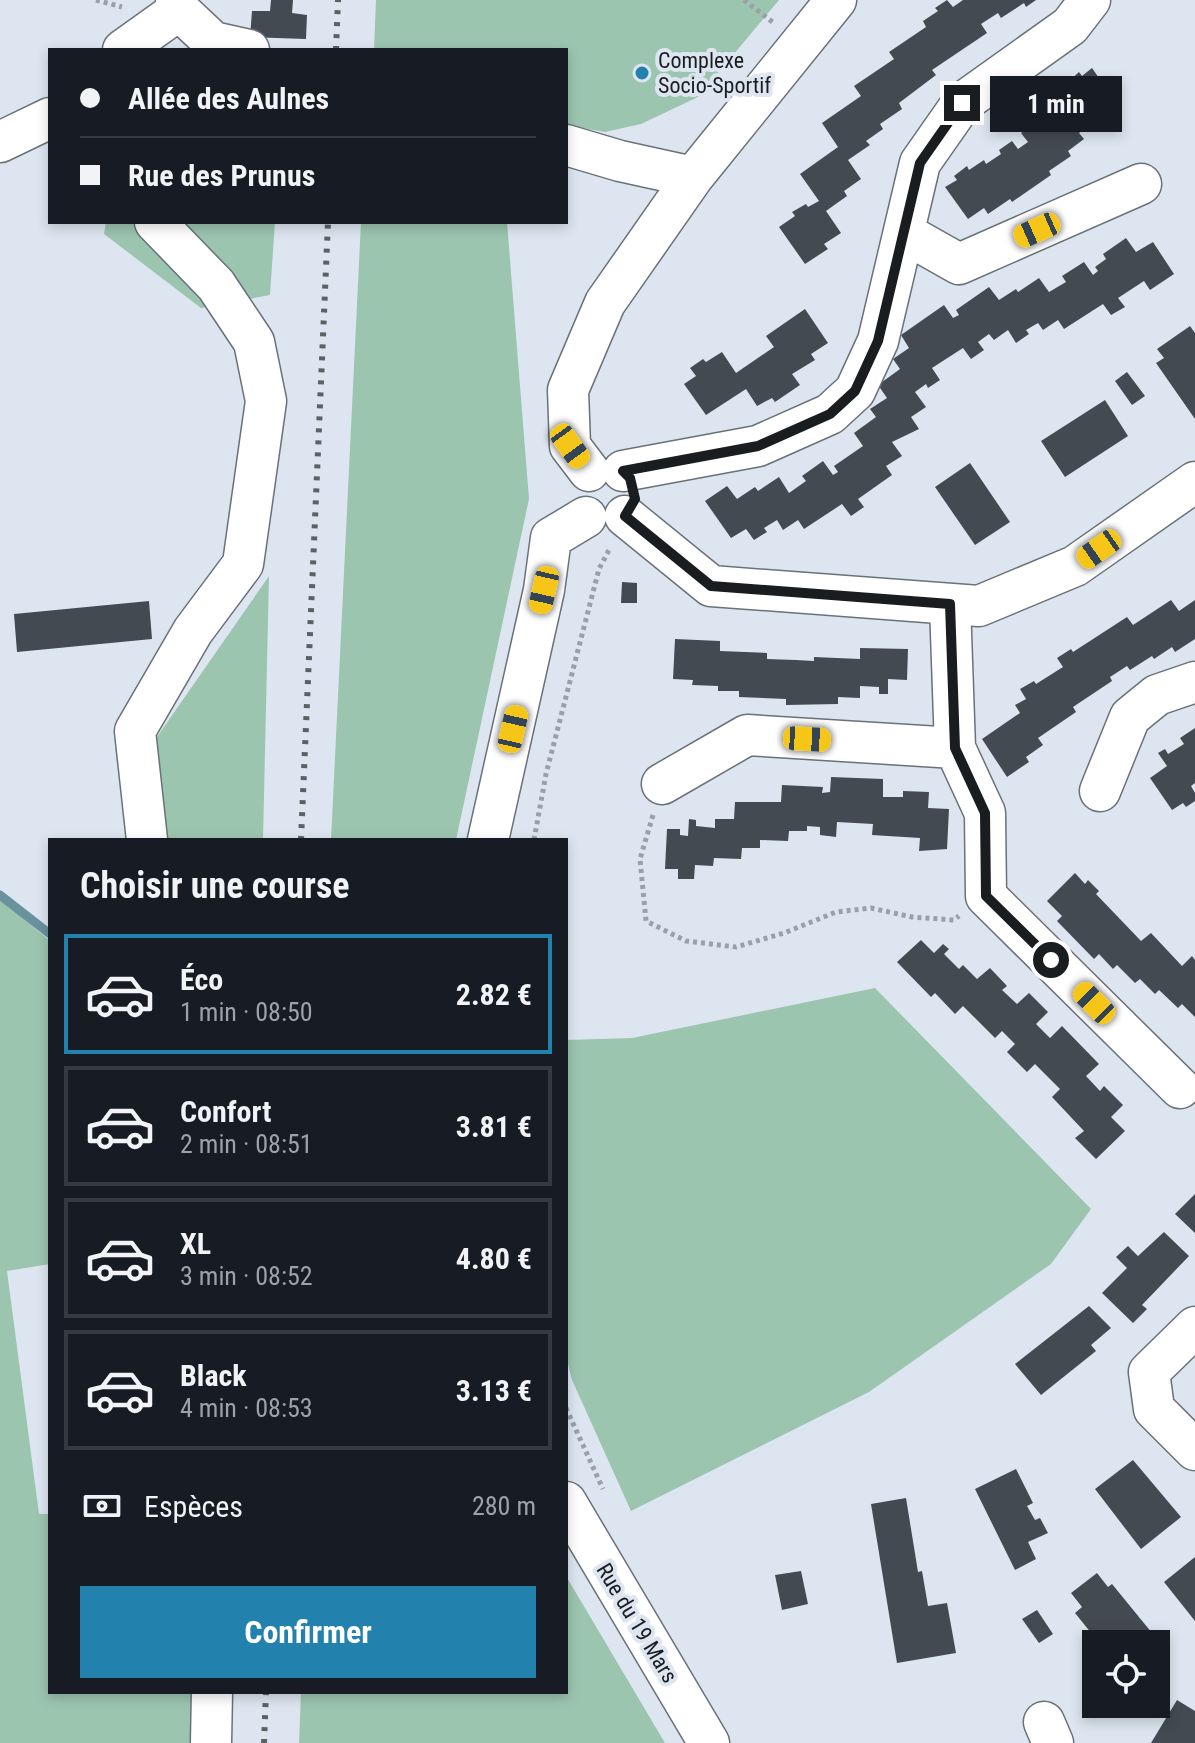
<!DOCTYPE html>
<html lang="fr">
<head>
<meta charset="utf-8">
<style>
	:root { --surface:#171b24; --page:#20242c; --text:#f1f3f6; --muted:#9ea1a6; --line:#363941; --accent:#2381ad }
	body { margin:0; font-family:"Roboto Condensed",sans-serif; background:var(--page); color:var(--text); height:100vh; display:flex; flex-direction:column; font-size:30px; white-space:nowrap }
	* { box-sizing:border-box; margin:0 }
	p { font-size:26px; color:var(--muted) }
	.icon { flex:none; width:44px; height:44px; fill:none; stroke:currentColor; stroke-width:2; stroke-linecap:round; stroke-linejoin:round }
	.map { position:relative; flex:1; overflow:hidden }
	.panel { position:absolute; left:48px; top:838px; width:520px; height:856px; display:flex; flex-direction:column; background:var(--surface); border-radius:0px; box-shadow:0 4px 12px #0003 }
	.panel>* { flex:none }
	.guide { position:absolute; left:48px; top:48px; width:520px; height:176px; border-radius:0px; box-shadow:0 4px 12px #0003; display:grid; align-content:center; height:176px; padding:0 32px; background:var(--surface) }
	.buttons { position:absolute; left:1082px; top:1630px; display:grid; gap:16px }
	.buttons a { display:grid; place-items:center; width:88px; height:88px; border-radius:0px; background:var(--surface); box-shadow:0 4px 12px #0003; font-size:40px }
	.end { position:absolute; width:36px; height:36px; margin:-18px; border:10px solid #1a1d20; background:#fff; box-shadow:0 0 0 4px #fff }
	.from { border-radius:50% }
	.bubble { position:absolute; height:56px; border-radius:0px; background:var(--surface); box-shadow:0 4px 12px #0003; font-size:26px; font-weight:700; line-height:56px; text-align:center }
	.car { position:absolute; width:24px; height:48px; margin:-24px -12px; border-radius:10px; box-shadow:0 0 6px 2px #0007; background:linear-gradient(#f5c518 24%,#345 0 40%,#f5c518 0 76%,#345 0 86%,#f5c518 0) }
	.guide b { display:flex; align-items:center; gap:28px; height:76px; font-size:30px }
	.guide b+b { border-top:2px solid var(--line) }
	.guide i { width:20px; height:20px; background:var(--text) }
	ul { padding:0; list-style:none }
	li { display:flex; align-items:center; gap:24px; height:120px; margin:0 16px 12px; padding:0 16px; border:4px solid var(--line); border-radius:0px }
	li div { flex:1 }
	li b { display:block; font-size:30px }
	li em { font-style:normal; font-weight:700 }
	li.on { border-color:var(--accent) }
	li>.icon { width:72px; height:72px; stroke-width:1.5 }
	h2 { padding:0 32px; font-size:36px; line-height:96px }
	.pay { display:flex; align-items:center; gap:20px; height:88px; padding:0 32px; font-size:30px }
	.pay p { margin-inline-start:auto }
	.button { display:flex; gap:16px; margin-top:auto; padding:16px 32px }
	.button a { flex:1; height:92px; border-radius:0px; background:var(--accent); color:#fff; font-size:32px; font-weight:700; line-height:92px; text-align:center }
	.map>svg:first-child { display:block }
	.green { fill:#9cc5b0 }
	.lines { fill:none; stroke-linecap:round; stroke-linejoin:round }
	.stream { stroke:#69929e; stroke-width:9 }
	.building { fill:#434a52 }
	.minor-casing { stroke:#697179; stroke-width:43 }
	.path { stroke:#99a0a7; stroke-width:5; stroke-dasharray:4 4; stroke-linecap:butt }
	.minor { stroke:#fff; stroke-width:40 }
	.rail { stroke:#5c6166; stroke-width:6; stroke-dasharray:4 8; stroke-linecap:butt }
	.route { stroke:#1a1d20; stroke-width:10 }
	.poi-dot { fill:#2381ad; stroke:#dde6f0; stroke-width:3 }
	.labels { text-anchor:middle; dominant-baseline:central; stroke-width:8; stroke-linejoin:round; paint-order:stroke }
	.poi-label { font-size:22px; fill:#1a1d20; stroke:#dde6f0; text-anchor:start }
	.street-label { font-size:22px; fill:#1a1d20; stroke:#dde6f0 }
</style>
</head>
<body>
<div class="map">
<svg width="1195" height="1743" viewBox="0 0 1195 1743">
	<rect width="100%" height="100%" fill="#dde6f0"/>
	<!-- green -->
	<path class="green" d="M376 0H779L698 97 641 124 605 132 566 125V50H374Z
		M106 222H275L270 295 201 308 104 234Z
		M361 222H507L529 499 456 840H331Z
		M269 576 263 840H162L150 747Z
		M0 899 50 941V1264L7 1271 39 1514H50V1692H203L201 1743H0Z
		M875 988 1091 1209 1051 1264 869 1392 631 1511 572 1380 566 1356V1040L632 1038Z
		M566 1576 665 1743H299L301 1692H566Z"/>
	<g class="lines">
		<!-- stream -->
		<path class="stream" d="M0 895 50 934"/>
	</g>
	<!-- building -->
	<path class="building" d="M271 0H293L292 13 307 15 306 39 250 37 252 11H270Z
		M947 0 953 7 963 0H1036L1026 7 1024 3 1001 18 998 13 981 24 987 33 932 70 936 75 899 103 902 109 880 124 883 129 866 141 870 145 848 160 861 179 844 191 847 196 826 211 841 233 824 244 828 249 805 264 779 227 795 216 792 212 806 204 808 207 819 201 800 174 838 147 822 123 861 96 854 86 894 59 889 52 926 27 923 21 938 11 935 8Z
		M1092 68 1115 101 1098 112 1101 117 1079 133 1084 139 1068 151 1071 156 1049 171 1051 175 1012 202 1010 199 988 214 984 208 968 219 945 187 957 180 954 176 967 166 969 170 984 160 986 164 1001 154 999 150 1012 141 1018 149 1028 142 1021 133 1061 106 1053 96 1079 72 1082 76Z
		M1126 238 1136 252 1153 242 1174 274 1150 290 1144 281 1118 298 1125 307 1111 315 1103 304 1064 329 1058 320 1043 330 1038 323 1026 330 1029 334 1016 343 1008 330 994 340 989 334 978 342 984 350 971 359 963 348 932 368 940 380 928 388 926 384 915 392 926 407 911 417 919 429 892 442 902 456 886 466 892 475 858 499 864 507 851 516 842 504 804 529 798 520 783 530 777 520 764 528 767 532 754 540 746 529 731 538 705 501 727 486 737 499 755 487 758 491 779 477 789 493 806 481 802 476 823 461 833 475 838 472 834 466 863 446 854 433 876 417 870 409 887 398 878 385 900 369 893 359 909 348 901 335 944 305 953 318 959 315 956 310 989 287 999 300 1016 289 1018 292 1039 278 1049 292 1066 282 1062 276 1084 262 1093 275 1098 271 1095 267 1106 259 1103 254Z
		M805 309 828 343 811 354 815 360 792 374 800 385 775 402 772 398 757 406 746 389 706 415 684 384 696 376 690 368 703 359 706 362 722 352 736 373 774 347 766 336Z
		M1190 326 1195 333V419L1156 363 1164 358 1157 349Z
		M1127 372 1145 396 1132 405 1115 381Z
		M1105 400 1128 436 1065 477 1041 441Z
		M970 463 1010 522 975 545 935 487Z
		M622 582 637 583V603H621Z
		M1171 600 1179 611 1195 600V639L1175 652 1172 647 1154 659 1152 656 1130 670 1127 666 1110 677 1112 681 1073 707 1076 712 1038 738 1043 745 1026 757 1029 762 1007 777 982 739 1020 713 1015 705 1026 699 1020 689 1034 681 1036 684 1063 667 1057 658 1071 649 1073 652 1127 617 1133 625Z
		M149 601 152 639 17 652 14 614Z
		M675 639 720 641V651L767 653V659L796 660 814 661V657L860 659V648L908 649 907 680 888 679V694H879V687L860 686V698L838 697V704L786 705V699L739 697V691H718V686L692 685 693 680 673 679Z
		M1195 728V783L1191 786 1195 793V801L1186 807 1183 803 1172 810 1150 778 1167 766 1158 753 1165 749 1168 754 1184 744 1180 738Z
		M831 777 883 779V797H903V791L929 792 928 808 949 809 947 849 919 851 920 838 872 835 873 824 837 822 836 837 820 835V827L807 826V831H789L788 841 760 840V848H742L741 859 714 858 713 866 695 865 694 879H678V869H665L667 829H680V835L688 836 689 819 696 820V826L715 828V819H734L735 802H781L782 785 823 787 822 793 830 792Z
		M1075 873 1085 884 1088 880 1099 891 1096 894 1141 941 1151 933 1182 966 1192 956 1195 960V1017L1182 1004 1178 1008 1159 990 1155 994 1140 979 1135 983 1117 965 1113 969 1099 954 1094 959 1057 921 1062 916 1047 901Z
		M921 940 934 953 943 944 949 949 944 954 959 969 963 965 977 979 990 968 1007 986 1002 990 1017 1004 1029 993 1048 1012 1036 1024 1050 1038 1062 1026 1099 1064 1086 1076 1100 1091 1104 1086 1123 1105 1111 1117 1125 1131 1096 1159 1075 1138 1084 1131 1052 1097 1060 1089 1035 1064 1027 1072 1007 1052 1015 1044 1002 1031 995 1038 963 1006 955 1014 935 993 931 997 897 962Z
		M1195 1194V1233L1175 1214Z
		M1164 1232 1189 1256 1142 1305 1147 1309 1133 1323 1102 1293 1127 1268 1116 1257 1128 1246 1138 1256Z
		M1089 1306 1111 1328 1091 1345 1096 1351 1041 1395 1015 1364Z
		M1133 1460 1181 1517 1141 1549 1095 1489Z
		M1016 1469 1033 1503 1027 1506 1035 1520 1040 1518 1048 1533 1028 1542 1036 1559 1015 1570 975 1489Z
		M906 1498 918 1572 922 1571 928 1606 947 1603 956 1653 897 1663 871 1504Z
		M1195 1557V1621L1164 1582Z
		M801 1571 808 1604 782 1610 775 1575Z
		M1097 1573 1108 1587 1112 1584 1170 1655 1156 1666V1644H1100L1075 1613 1082 1607 1071 1593Z
		M1037 1610 1053 1634 1039 1643 1022 1619Z
		M1177 1700 1195 1711V1743H1151Z"/>
	<g class="lines">
		<!-- minor casing -->
		<g class="minor-casing">
			<path id="minor" d="M176 0 179 10 213 42 249 50
				M123 50 179 10
				M0 142 50 118
				M566 145 620 161 693 177
				M904 233 959 264 1141 184
				M589 471 570 446 568 390 605 303 693 177 836 0
				M623 471 758 446 830 414 855 391 878 341 920 163 962 103 1070 26 1090 0
				M625 516 711 586 979 606 1075 566 1195 482
				M950 604 955 748 985 813 986 896 1180 1088
				M662 784 747 735 955 748
				M1100 791 1130 717 1157 695 1195 682
				M147 840 135 731 193 631 243 564 266 401 254 342 216 285 155 222
				M488 840 544 590 551 538 586 517
				M1195 1327 1149 1372 1154 1409 1195 1450
				M566 1502 709 1743
				M1044 1722 1053 1743
				M211 1743 212 1692"/>
		</g>
		<!-- path -->
		<path class="path" d="M96 0 122 7
			M744 0 775 24
			M653 815 640 859 646 921 686 941 736 947 784 933 836 912 871 908 912 917 954 920 959 916
			M534 840 546 774 599 569 610 548
			M566 1408 603 1489"/>
		<!-- minor -->
		<use href="#minor" class="minor"/>
		<!-- rail -->
		<path class="rail" d="M336 50 338 0
			M301 840 328 222
			M264 1743 266 1692"/>
	</g>
	<g class="lines">
		<!-- route -->
		<path class="route" d="M962 103 920 163 878 341 855 391 830 414 758 446 623 471 630 478 635 499 625 516 711 586 950 604 955 748 985 813 986 896 1051 960"/>
	</g>
	<!-- markers -->
	<circle class="poi-dot" cx="642" cy="73" r="8"/>
	<g class="labels">
		<!-- poi labels -->
		<g class="poi-label">
			<text x="658" y="60">Complexe<tspan x="658" dy="25">Socio-Sportif</tspan></text>
		</g>
		<!-- street labels -->
		<g class="street-label">
			<text transform="translate(637 1623) rotate(59)">Rue du 19 Mars</text>
		</g>
	</g>
</svg>
<div class="buttons">
<a><svg class="icon" aria-label="locate" viewBox="0 0 24 24"><circle cx="12" cy="12" r="6"/><path d="M12 2v4M12 18v4M2 12h4M18 12h4"/></svg></a>
</div>
<i class="end from" style="left:1051px;top:960px"></i>
<i class="end" style="left:962px;top:103px"></i>
<div class="bubble" style="left:990px;top:76px;width:132px">1 min</div>
<i class="car" style="left:1037px;top:230px;rotate:246deg"></i>
<i class="car" style="left:570px;top:446px;rotate:144deg"></i>
<i class="car" style="left:1099px;top:549px;rotate:235deg"></i>
<i class="car" style="left:544px;top:590px;rotate:193deg"></i>
<i class="car" style="left:513px;top:729px;rotate:13deg"></i>
<i class="car" style="left:807px;top:739px;rotate:93deg"></i>
<i class="car" style="left:1094px;top:1003px;rotate:315deg"></i>
<div class="guide">
<b><i class="from"></i>Allée des Aulnes</b>
<b><i></i>Rue des Prunus</b>
</div>
<section class="panel">
<h2>Choisir une course</h2>
<ul>
<li class="on"><svg class="icon" aria-label="car" viewBox="0 0 24 24"><path d="M5 17H2v-5l4-1 3-4h7l3 4 3 1v5h-3M9 17h6M6 11h13"/><circle cx="7" cy="17" r="2"/><circle cx="17" cy="17" r="2"/></svg><div><b>Éco</b><p>1 min · 08:50</p></div><em>2.82 €</em></li>
<li><svg class="icon" aria-label="car" viewBox="0 0 24 24"><path d="M5 17H2v-5l4-1 3-4h7l3 4 3 1v5h-3M9 17h6M6 11h13"/><circle cx="7" cy="17" r="2"/><circle cx="17" cy="17" r="2"/></svg><div><b>Confort</b><p>2 min · 08:51</p></div><em>3.81 €</em></li>
<li><svg class="icon" aria-label="car" viewBox="0 0 24 24"><path d="M5 17H2v-5l4-1 3-4h7l3 4 3 1v5h-3M9 17h6M6 11h13"/><circle cx="7" cy="17" r="2"/><circle cx="17" cy="17" r="2"/></svg><div><b>XL</b><p>3 min · 08:52</p></div><em>4.80 €</em></li>
<li><svg class="icon" aria-label="car" viewBox="0 0 24 24"><path d="M5 17H2v-5l4-1 3-4h7l3 4 3 1v5h-3M9 17h6M6 11h13"/><circle cx="7" cy="17" r="2"/><circle cx="17" cy="17" r="2"/></svg><div><b>Black</b><p>4 min · 08:53</p></div><em>3.13 €</em></li>
</ul>
<div class="pay"><svg class="icon" aria-label="cash" viewBox="0 0 24 24"><path d="M3 7h18v10H3z"/><circle cx="12" cy="12" r="2"/></svg>Espèces<p>280 m</p></div>
<div class="button"><a>Confirmer</a></div>
</section>
</div>
</body>
</html>
